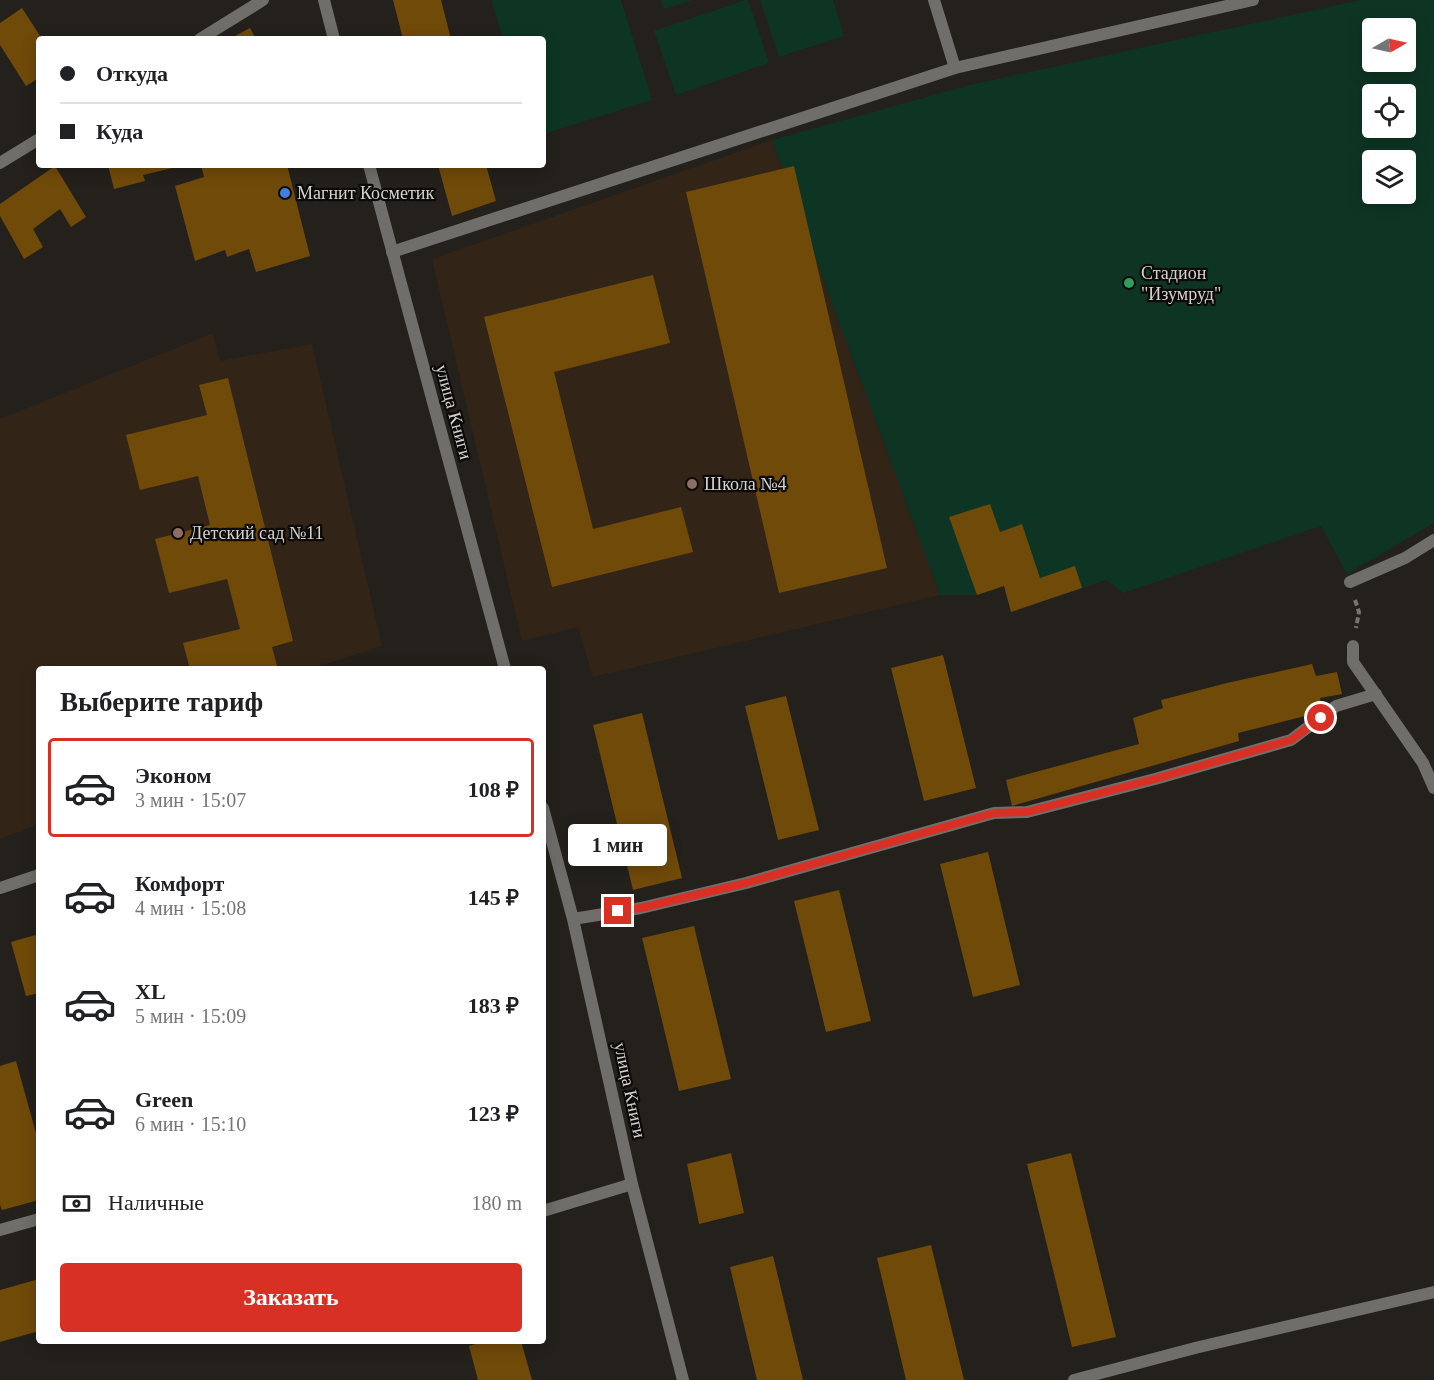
<!DOCTYPE html>
<html lang="ru">
<head>
<meta charset="utf-8">
<style>
	:root { --surface:#fff; --page:#f6f6f6; --text:#202124; --muted:#757577; --line:#e0e0e0; --accent:#d93025 }
	body { margin:0; font-family:Georgia,serif; background:var(--page); color:var(--text); height:100vh; display:flex; flex-direction:column; font-size:22px; white-space:nowrap }
	* { box-sizing:border-box; margin:0 }
	p { font-size:20px; color:var(--muted) }
	.icon { flex:none; width:33px; height:33px; fill:none; stroke:currentColor; stroke-width:2; stroke-linecap:round; stroke-linejoin:round }
	.map { position:relative; flex:1; overflow:hidden }
	.details { position:absolute; left:36px; top:666px; width:510px; height:678px; display:flex; flex-direction:column; background:var(--surface); border-radius:6px; box-shadow:0 3px 15px #0003 }
	.details>* { flex:none }
	.banner { position:absolute; left:36px; top:36px; width:510px; height:132px; border-radius:6px; box-shadow:0 3px 15px #0003; display:grid; align-content:center; height:132px; padding:0 24px; background:var(--surface) }
	.needle { width:39px; rotate:81deg }
	.tools { position:absolute; left:1362px; top:18px; display:grid; gap:12px }
	.tools a { display:grid; place-items:center; width:54px; height:54px; border-radius:6px; background:var(--surface); box-shadow:0 3px 15px #0003; font-size:30px }
	.end { position:absolute; width:27px; height:27px; margin:-14px; border:8px solid #d93025; background:#fff; box-shadow:0 0 0 3px #fff }
	.from { border-radius:50% }
	.bubble { position:absolute; height:42px; border-radius:6px; background:var(--surface); box-shadow:0 3px 15px #0003; font-size:20px; font-weight:600; line-height:42px; text-align:center }
	.banner b { display:flex; align-items:center; gap:21px; height:57px; font-size:22px }
	.banner b+b { border-top:2px solid var(--line) }
	.banner i { width:15px; height:15px; background:var(--text) }
	ul { padding:0; list-style:none }
	li { display:flex; align-items:center; gap:18px; height:99px; margin:0 12px 9px; padding:0 12px; border:3px solid transparent; border-radius:6px }
	li div { flex:1 }
	li b { display:block; font-size:22px }
	li em { font-style:normal; font-weight:600 }
	li.selected { border-color:var(--accent) }
	li>.icon { width:54px; height:54px; stroke-width:1.5 }
	h2 { padding:0 24px; font-size:27px; line-height:72px }
	.pay { display:flex; align-items:center; gap:15px; height:66px; padding:0 24px; font-size:22px }
	.pay p { margin-inline-start:auto }
	.button { display:flex; gap:12px; margin-top:auto; padding:12px 24px }
	.button a { flex:1; height:69px; border-radius:6px; background:var(--accent); color:#fff; font-size:24px; font-weight:600; line-height:69px; text-align:center }
	.map>svg:first-child { display:block }
	.education { fill:#322518 }
	.green { fill:#0e3524; fill-rule:evenodd }
	.building { fill:#704a09 }
	.lines { fill:none; stroke-linecap:round; stroke-linejoin:round }
	.path { stroke:#77736f; stroke-width:4; stroke-dasharray:6 3; stroke-linecap:butt }
	.service { stroke:#706e6b; stroke-width:12 }
	.minor { stroke:#706e6b; stroke-width:12 }
	.route { stroke:#d93025; stroke-width:8 }
	.shop-dot { fill:#3f7fe0; stroke:#0c0a08; stroke-width:2 }
	.leisure-dot { fill:#2e9e5b; stroke:#0c0a08; stroke-width:2 }
	.education-dot { fill:#8d6e63; stroke:#0c0a08; stroke-width:2 }
	.labels { text-anchor:middle; dominant-baseline:central; stroke-width:4.5; stroke-linejoin:round; paint-order:stroke }
	.poi-label { font-size:18px; fill:#d5d2cf; stroke:#0c0a08; text-anchor:start }
	.street-label { font-size:18px; fill:#d5d2cf; stroke:#0c0a08 }
</style>
</head>
<body>
<div class="map">
<svg width="1434" height="1380" viewBox="0 0 1434 1380">
	<rect width="100%" height="100%" fill="#24201b"/>
	<!-- education -->
	<path class="education" d="M772 140 940 595 593 677 578 627 522 641 432 259Z
		M213 333 220 361 312 344 382 646 310 669H39V824L0 839V419Z"/>
	<!-- green -->
	<path class="green" d="M491 0H621L652 100 543 134V39H503Z
		M661 0H693L664 9Z
		M745 0H748L769 63 676 95 654 31Z
		M760 0H833L844 36 779 57Z
		M1361 0H1434V523L1347 574 1321 526 1123 593 1106 580 1011 612 1004 586 977 595H940L772 140 970 85ZM1372 28H1406V62H1372ZM1372 94H1406V128H1372ZM1372 160H1406V194H1372Z"/>
	<!-- building -->
	<path class="building" d="M393 0H441L451 39H403Z
		M22 8 42 39H39V78L26 86 0 45V23Z
		M250 28 256 39H229Z
		M108 165H181V166L143 175 145 181 114 189Z
		M201 165H287L310 256 256 272 249 249 227 257 225 250 195 261 175 186 204 177Z
		M438 165H486L496 201 452 216Z
		M55 166 86 217 71 227 60 209 33 229 43 247 24 259 0 216V204Z
		M794 166 887 568 779 593 686 192Z
		M653 275 670 343 554 372 593 529 681 507 693 552 552 587 484 317Z
		M228 378 293 641 272 647 278 669H190L183 643 240 629 227 579 169 593 155 539 210 525 198 476 140 490 126 435 207 415 199 385Z
		M990 504 1000 532 1022 524 1040 578 1075 566 1082 588 1011 612 1004 586 977 595 949 517Z
		M943 655 976 788 924 801 891 668Z
		M1312 664 1316 676 1337 672 1342 694 1320 698 1321 704 1307 707 1309 715 1238 733 1239 741 1012 806 1006 780 1139 744 1133 718 1163 708 1161 700 1227 683Z
		M786 696 819 830 778 840 745 706Z
		M642 713 682 878 633 890 593 725Z
		M988 852 1020 985 973 997 940 864Z
		M839 890 871 1021 826 1032 794 901Z
		M694 926 731 1079 679 1091 642 938Z
		M39 934V993L26 996 11 942Z
		M16 1061 39 1144V1200L2 1210 0 1205V1066Z
		M731 1153 744 1213 699 1224 687 1164Z
		M1071 1153 1116 1337 1072 1347 1027 1164Z
		M931 1245 964 1380H906L877 1258Z
		M773 1256 803 1380H757L730 1267Z
		M39 1279V1331L0 1342V1290Z
		M485 1341H521L532 1380H478L469 1346Z"/>
	<g class="lines">
		<!-- path -->
		<path class="path" d="M1355 600 1359 612 1356 628"/>
		<!-- service -->
		<path class="service" d="M934 0 955 68
			M392 252 955 68 1253 0"/>
		<!-- minor -->
		<path class="minor" d="M324 0 334 39
			M200 39 263 0
			M0 163 39 139
			M369 165 505 669
			M1350 582 1405 558 1434 540
			M1353 646V662L1423 763 1434 788
			M543 808 573 919 632 1184 683 1380
			M0 888 39 875
			M573 919 641 908 746 883 994 813 1027 812 1155 779 1291 740 1336 706 1376 694
			M543 1211 632 1184
			M0 1230 39 1219
			M1074 1380 1195 1348 1434 1292"/>
	</g>
	<g class="lines">
		<!-- route -->
		<path class="route" d="M618 911 641 908 746 883 994 813 1027 812 1155 779 1291 740 1321 718"/>
	</g>
	<!-- markers -->
	<circle class="shop-dot" cx="285" cy="193" r="6"/>
	<circle class="leisure-dot" cx="1129" cy="283" r="6"/>
	<g class="education-dot">
		<circle cx="692" cy="484" r="6"/>
		<circle cx="178" cy="533" r="6"/>
	</g>
	<g class="labels">
		<!-- poi labels -->
		<g class="poi-label">
			<text x="297" y="193">Магнит Косметик</text>
			<text x="1141" y="273">Стадион<tspan x="1141" dy="21">"Изумруд"</tspan></text>
			<text x="704" y="484">Школа №4</text>
			<text x="190" y="533">Детский сад №11</text>
		</g>
		<!-- street labels -->
		<g class="street-label">
			<text transform="translate(454 412) rotate(75)">улица Книги</text>
			<text transform="translate(630 1090) rotate(78)">улица Книги</text>
		</g>
	</g>
</svg>
<div class="tools">
<a><svg class="needle" viewBox="-14 -14 28 28"><path d="M0-13l5 13h-10z" fill="#e53935"/><path d="M0 13l5-13h-10z" fill="#757577"/></svg></a>
<a><svg class="icon" aria-label="locate" viewBox="0 0 24 24"><circle cx="12" cy="12" r="6"/><path d="M12 2v4M12 18v4M2 12h4M18 12h4"/></svg></a>
<a><svg class="icon" aria-label="layers" viewBox="0 0 24 24"><path d="M12 4l9 5-9 5-9-5zM3 14l9 5 9-5"/></svg></a>
</div>
<i class="end from" style="left:1321px;top:718px"></i>
<i class="end" style="left:618px;top:911px"></i>
<div class="bubble" style="left:568px;top:824px;width:99px">1 мин</div>
<div class="banner">
<b><i class="from"></i>Откуда</b>
<b><i></i>Куда</b>
</div>
<section class="details">
<h2>Выберите тариф</h2>
<ul>
<li class="selected"><svg class="icon" aria-label="car" viewBox="0 0 24 24"><path d="M5 17H2v-5l4-1 3-4h7l3 4 3 1v5h-3M9 17h6M6 11h13"/><circle cx="7" cy="17" r="2"/><circle cx="17" cy="17" r="2"/></svg><div><b>Эконом</b><p>3 мин · 15:07</p></div><em>108 ₽</em></li>
<li><svg class="icon" aria-label="car" viewBox="0 0 24 24"><path d="M5 17H2v-5l4-1 3-4h7l3 4 3 1v5h-3M9 17h6M6 11h13"/><circle cx="7" cy="17" r="2"/><circle cx="17" cy="17" r="2"/></svg><div><b>Комфорт</b><p>4 мин · 15:08</p></div><em>145 ₽</em></li>
<li><svg class="icon" aria-label="car" viewBox="0 0 24 24"><path d="M5 17H2v-5l4-1 3-4h7l3 4 3 1v5h-3M9 17h6M6 11h13"/><circle cx="7" cy="17" r="2"/><circle cx="17" cy="17" r="2"/></svg><div><b>XL</b><p>5 мин · 15:09</p></div><em>183 ₽</em></li>
<li><svg class="icon" aria-label="car" viewBox="0 0 24 24"><path d="M5 17H2v-5l4-1 3-4h7l3 4 3 1v5h-3M9 17h6M6 11h13"/><circle cx="7" cy="17" r="2"/><circle cx="17" cy="17" r="2"/></svg><div><b>Green</b><p>6 мин · 15:10</p></div><em>123 ₽</em></li>
</ul>
<div class="pay"><svg class="icon" aria-label="cash" viewBox="0 0 24 24"><path d="M3 7h18v10H3z"/><circle cx="12" cy="12" r="2"/></svg>Наличные<p>180 m</p></div>
<div class="button"><a>Заказать</a></div>
</section>
</div>
</body>
</html>
